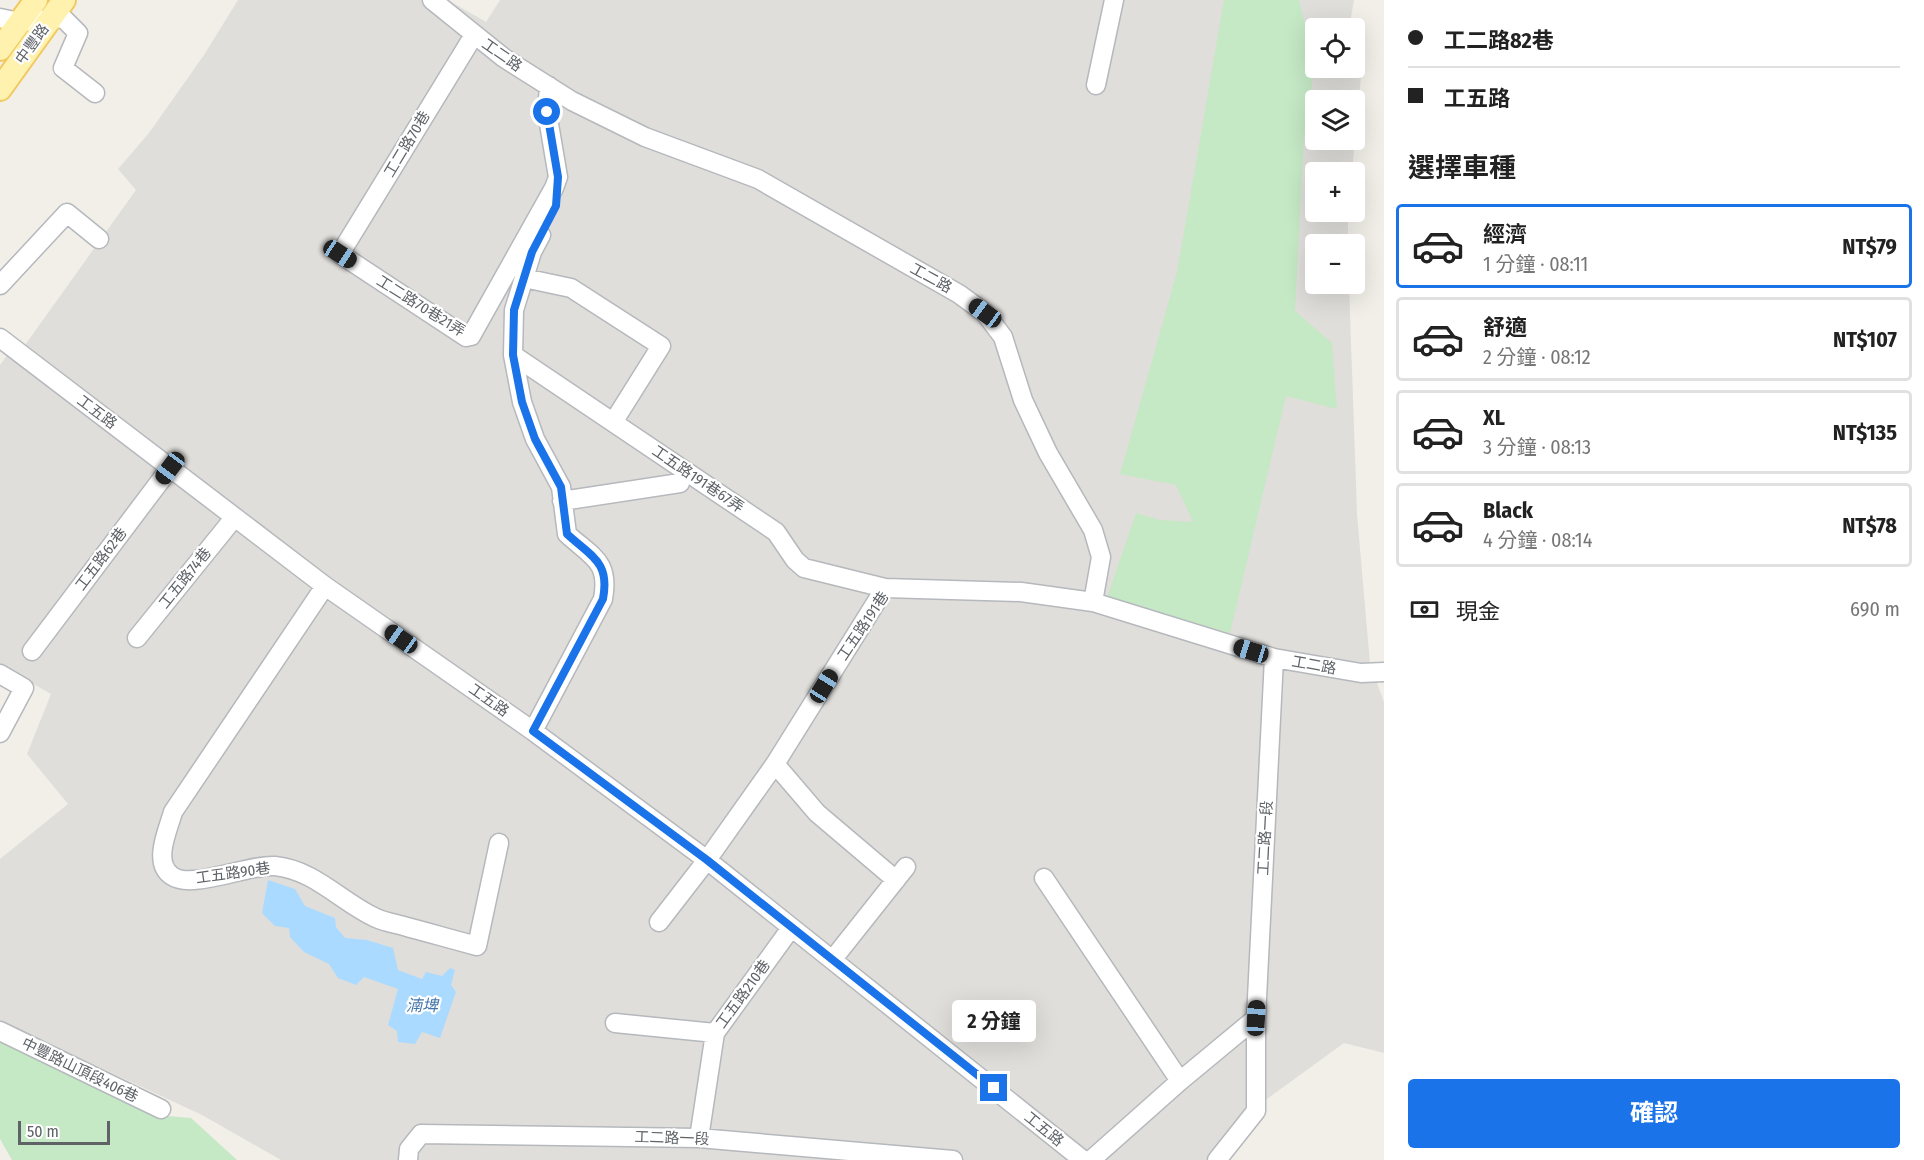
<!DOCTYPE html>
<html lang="zh-TW">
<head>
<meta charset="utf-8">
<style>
	:root { --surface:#fff; --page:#f2f2f2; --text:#222; --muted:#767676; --line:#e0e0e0; --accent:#1a73e8 }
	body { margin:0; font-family:"Fira Sans Condensed","Noto Sans TC",sans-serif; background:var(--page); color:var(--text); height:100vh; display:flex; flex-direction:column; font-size:22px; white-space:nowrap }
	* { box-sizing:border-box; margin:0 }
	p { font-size:20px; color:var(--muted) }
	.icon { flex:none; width:33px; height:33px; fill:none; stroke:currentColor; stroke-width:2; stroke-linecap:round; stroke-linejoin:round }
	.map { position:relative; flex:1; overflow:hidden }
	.side { display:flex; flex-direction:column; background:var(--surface); width:540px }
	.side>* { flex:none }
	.guide { display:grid; align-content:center; height:132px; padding:0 24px; background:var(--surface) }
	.fabs { position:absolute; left:1305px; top:18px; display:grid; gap:12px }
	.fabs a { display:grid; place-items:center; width:60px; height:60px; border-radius:6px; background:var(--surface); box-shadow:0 6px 24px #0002; font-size:30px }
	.scale { position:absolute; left:18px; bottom:15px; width:92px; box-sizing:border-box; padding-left:6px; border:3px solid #5f6368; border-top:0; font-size:16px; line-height:21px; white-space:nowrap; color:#5f6368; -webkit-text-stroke:4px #fff; paint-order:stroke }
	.end { position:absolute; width:27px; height:27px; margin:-14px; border:8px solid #1a73e8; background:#fff; box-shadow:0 0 0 3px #fff }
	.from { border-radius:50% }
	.bubble { position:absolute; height:42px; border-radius:6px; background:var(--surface); box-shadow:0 6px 24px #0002; font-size:20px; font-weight:700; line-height:42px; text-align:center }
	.car { position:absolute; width:18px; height:36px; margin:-18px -9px; border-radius:8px; box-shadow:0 0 4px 2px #0007; background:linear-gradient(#222 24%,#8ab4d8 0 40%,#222 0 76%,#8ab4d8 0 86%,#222 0) }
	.guide b { display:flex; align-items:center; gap:21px; height:57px; font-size:22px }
	.guide b+b { border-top:2px solid var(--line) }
	.guide i { width:15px; height:15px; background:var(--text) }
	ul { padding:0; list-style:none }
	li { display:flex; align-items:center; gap:18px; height:84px; margin:0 12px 9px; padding:0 12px; border:3px solid var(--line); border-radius:6px }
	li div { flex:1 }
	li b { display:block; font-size:22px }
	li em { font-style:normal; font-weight:700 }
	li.selected { border-color:var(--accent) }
	li>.icon { width:54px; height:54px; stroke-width:1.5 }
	h2 { padding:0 24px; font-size:27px; line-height:72px }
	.pay { display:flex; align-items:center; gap:15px; height:66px; padding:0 24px; font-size:22px }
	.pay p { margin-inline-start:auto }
	.button { display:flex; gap:12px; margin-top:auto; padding:12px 24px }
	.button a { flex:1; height:69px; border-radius:6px; background:var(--accent); color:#fff; font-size:24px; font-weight:700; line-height:69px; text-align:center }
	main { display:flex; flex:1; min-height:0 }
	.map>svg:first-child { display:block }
	.industrial { fill:#e0deda; fill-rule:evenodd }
	.green { fill:#c5e8c5 }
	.water { fill:#aadaff }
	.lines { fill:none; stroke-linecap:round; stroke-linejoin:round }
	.minor-casing { stroke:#b5b8bc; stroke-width:21 }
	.major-casing { stroke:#f2c960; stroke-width:26 }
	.minor { stroke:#fff; stroke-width:18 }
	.major { stroke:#fff2af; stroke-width:22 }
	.route { stroke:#1a73e8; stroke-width:8 }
	.labels { text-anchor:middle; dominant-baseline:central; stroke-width:4.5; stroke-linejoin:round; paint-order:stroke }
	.street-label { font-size:15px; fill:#5f6368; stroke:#fff }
	.water-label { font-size:16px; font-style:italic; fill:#4174aa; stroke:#fff }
</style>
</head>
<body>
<main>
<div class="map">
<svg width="1384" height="1160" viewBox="0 0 1384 1160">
	<rect width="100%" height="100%" fill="#f1efe8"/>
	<!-- industrial -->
	<path class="industrial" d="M238 0H448L486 22 500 0H1354L1349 28H1316V68H1354L1355 63 1362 66 1352 172H1316V212H1348V244H1316V284H1349L1357 514 1370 664 1384 702V1053L1344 1043 1238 1120 1206 1160H281L202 1115 0 1021V859L68 804 27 754 51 694 0 665V365L8 354 15 359 136 190 118 169 149 133 204 55ZM1316 100H1354V140H1316Z"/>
	<!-- green -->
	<path class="green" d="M1224 0H1299L1315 65 1304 138 1295 311 1332 343 1337 409 1286 396 1230 633 1107 598 1136 513 1160 520 1193 522 1176 485 1120 474 1177 272Z
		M0 1036 167 1116 191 1118 237 1160H12L0 1139Z"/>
	<!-- water -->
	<path class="water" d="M268 880 295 889 305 906 335 918 336 927 345 938 367 940 393 948 398 970 422 979 426 972 442 976 450 968 455 970 451 985 456 992 440 1038 422 1032 415 1044 398 1042 397 1031 388 1025 398 989 364 977 356 985 338 978 329 964 304 952 290 937 289 928 275 926 262 913Z"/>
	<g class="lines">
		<!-- minor casing -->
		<g class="minor-casing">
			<path id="minor" d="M432 0 504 58 572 101 645 137 758 179 959 294 985 313 1003 337 1023 400 1048 453 1093 530 1101 557 1093 602 1274 658 1361 673 1384 672
				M0 18 19 22 63 18 78 33 63 68 95 93
				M474 35 340 254 466 337 471 336 554 188 558 177 547 112 549 86
				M1096 85 1114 0
				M524 278 571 288 661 346 614 421
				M0 285 67 213 99 239
				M0 338 325 586 533 731 707 860 1083 1160
				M513 355 776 532 795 560 804 568 885 588 1021 592 1093 602
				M562 501 680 483
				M325 586 173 812C168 830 152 863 172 876 192 890 249 864 275 866 315 870 341 902 376 918 385 922 397 924 407 927 430 933 454 940 477 946L499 843
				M137 638 234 518
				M32 651 170 468
				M0 674 24 688 0 733
				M533 731 603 599C610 561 592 557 567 534L561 487 535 439 522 402 513 355 514 310 532 252 541 235
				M775 764 817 813 896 880
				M1044 878 1180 1081
				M659 922 707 860 775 764 885 588
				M833 959 906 867
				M615 1023 715 1033
				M0 1031 161 1109
				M699 1138 715 1033 791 928
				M408 1160 409 1149 421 1134 699 1138 953 1160
				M1091 1160 1180 1081 1256 1018
				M1217 1160 1256 1111V1018L1274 658"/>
		</g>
		<!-- major casing -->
		<g class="major-casing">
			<path id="major" d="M0 49 36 0
				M0 89 64 0"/>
		</g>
		<!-- minor -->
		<use href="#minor" class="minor"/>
		<!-- major -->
		<use href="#major" class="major"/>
	</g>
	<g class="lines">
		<!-- route -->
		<path class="route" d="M547 112 558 177 556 206 532 252 514 310 513 355 522 402 535 439 561 487 567 534C592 557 610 562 603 599L533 731 707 860 994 1088"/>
	</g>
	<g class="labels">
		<!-- street labels -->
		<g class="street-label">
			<text transform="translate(32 44) rotate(-54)">中豐路</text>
			<text transform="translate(502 55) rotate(35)">工二路</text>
			<text transform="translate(407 144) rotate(-59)">工二路70巷</text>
			<text transform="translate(931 278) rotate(29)">工二路</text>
			<text transform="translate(421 306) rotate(32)">工二路70巷21弄</text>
			<text transform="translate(97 412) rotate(37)">工五路</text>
			<text transform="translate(698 479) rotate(34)">工五路191巷67弄</text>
			<text transform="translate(101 559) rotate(-53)">工五路62巷</text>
			<text transform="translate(185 578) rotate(-51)">工五路74巷</text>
			<text transform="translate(863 626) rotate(-56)">工五路191巷</text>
			<text transform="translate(1314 665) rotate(10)">工二路</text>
			<text transform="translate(489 700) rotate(35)">工五路</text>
			<text transform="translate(1265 838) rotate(-87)">工二路一段</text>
			<text transform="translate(233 873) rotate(-8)">工五路90巷</text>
			<text transform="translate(743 994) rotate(-54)">工五路210巷</text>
			<text transform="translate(80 1070) rotate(26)">中豐路山頂段406巷</text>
			<text transform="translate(1044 1129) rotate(39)">工五路</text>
			<text transform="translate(672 1138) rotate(2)">工二路一段</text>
		</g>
		<!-- water labels -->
		<g class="water-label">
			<text x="422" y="1005">湳埤</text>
		</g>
	</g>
</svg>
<div class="fabs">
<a><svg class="icon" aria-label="locate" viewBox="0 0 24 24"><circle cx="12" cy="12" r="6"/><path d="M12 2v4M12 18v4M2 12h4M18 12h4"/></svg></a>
<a><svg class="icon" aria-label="layers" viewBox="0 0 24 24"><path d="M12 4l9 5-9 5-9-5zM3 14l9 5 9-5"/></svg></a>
<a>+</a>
<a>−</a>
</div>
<div class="scale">50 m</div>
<i class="end from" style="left:547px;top:112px"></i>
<i class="end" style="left:994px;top:1088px"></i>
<div class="bubble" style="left:952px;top:1000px;width:84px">2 分鐘</div>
<i class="car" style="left:340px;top:254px;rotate:123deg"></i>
<i class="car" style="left:985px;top:313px;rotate:306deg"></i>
<i class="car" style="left:170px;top:468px;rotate:217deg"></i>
<i class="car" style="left:401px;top:639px;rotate:305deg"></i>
<i class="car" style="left:1251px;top:651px;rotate:287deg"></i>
<i class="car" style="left:824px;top:686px;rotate:32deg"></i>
<i class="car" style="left:1256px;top:1018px;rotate:3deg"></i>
</div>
<section class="side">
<div class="guide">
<b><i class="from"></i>工二路82巷</b>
<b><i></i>工五路</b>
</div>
<h2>選擇車種</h2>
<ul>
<li class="selected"><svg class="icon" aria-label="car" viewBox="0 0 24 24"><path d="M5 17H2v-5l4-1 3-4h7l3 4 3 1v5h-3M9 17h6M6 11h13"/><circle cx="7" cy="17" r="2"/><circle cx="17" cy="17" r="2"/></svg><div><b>經濟</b><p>1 分鐘 · 08:11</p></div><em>NT$79</em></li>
<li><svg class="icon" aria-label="car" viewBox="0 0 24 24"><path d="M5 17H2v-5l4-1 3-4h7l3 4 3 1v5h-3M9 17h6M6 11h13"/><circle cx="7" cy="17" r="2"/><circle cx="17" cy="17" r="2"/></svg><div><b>舒適</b><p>2 分鐘 · 08:12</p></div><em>NT$107</em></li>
<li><svg class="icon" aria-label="car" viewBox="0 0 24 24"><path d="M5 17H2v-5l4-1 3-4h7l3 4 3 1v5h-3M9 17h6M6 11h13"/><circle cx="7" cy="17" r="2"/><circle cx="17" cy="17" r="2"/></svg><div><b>XL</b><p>3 分鐘 · 08:13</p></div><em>NT$135</em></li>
<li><svg class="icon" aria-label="car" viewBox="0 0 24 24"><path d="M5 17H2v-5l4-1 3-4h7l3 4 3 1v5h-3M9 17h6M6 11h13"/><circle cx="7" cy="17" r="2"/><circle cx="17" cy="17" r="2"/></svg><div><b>Black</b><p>4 分鐘 · 08:14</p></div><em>NT$78</em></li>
</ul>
<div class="pay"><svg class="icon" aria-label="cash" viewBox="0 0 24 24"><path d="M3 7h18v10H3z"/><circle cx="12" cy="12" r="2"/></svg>現金<p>690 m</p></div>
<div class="button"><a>確認</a></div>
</section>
</main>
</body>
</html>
